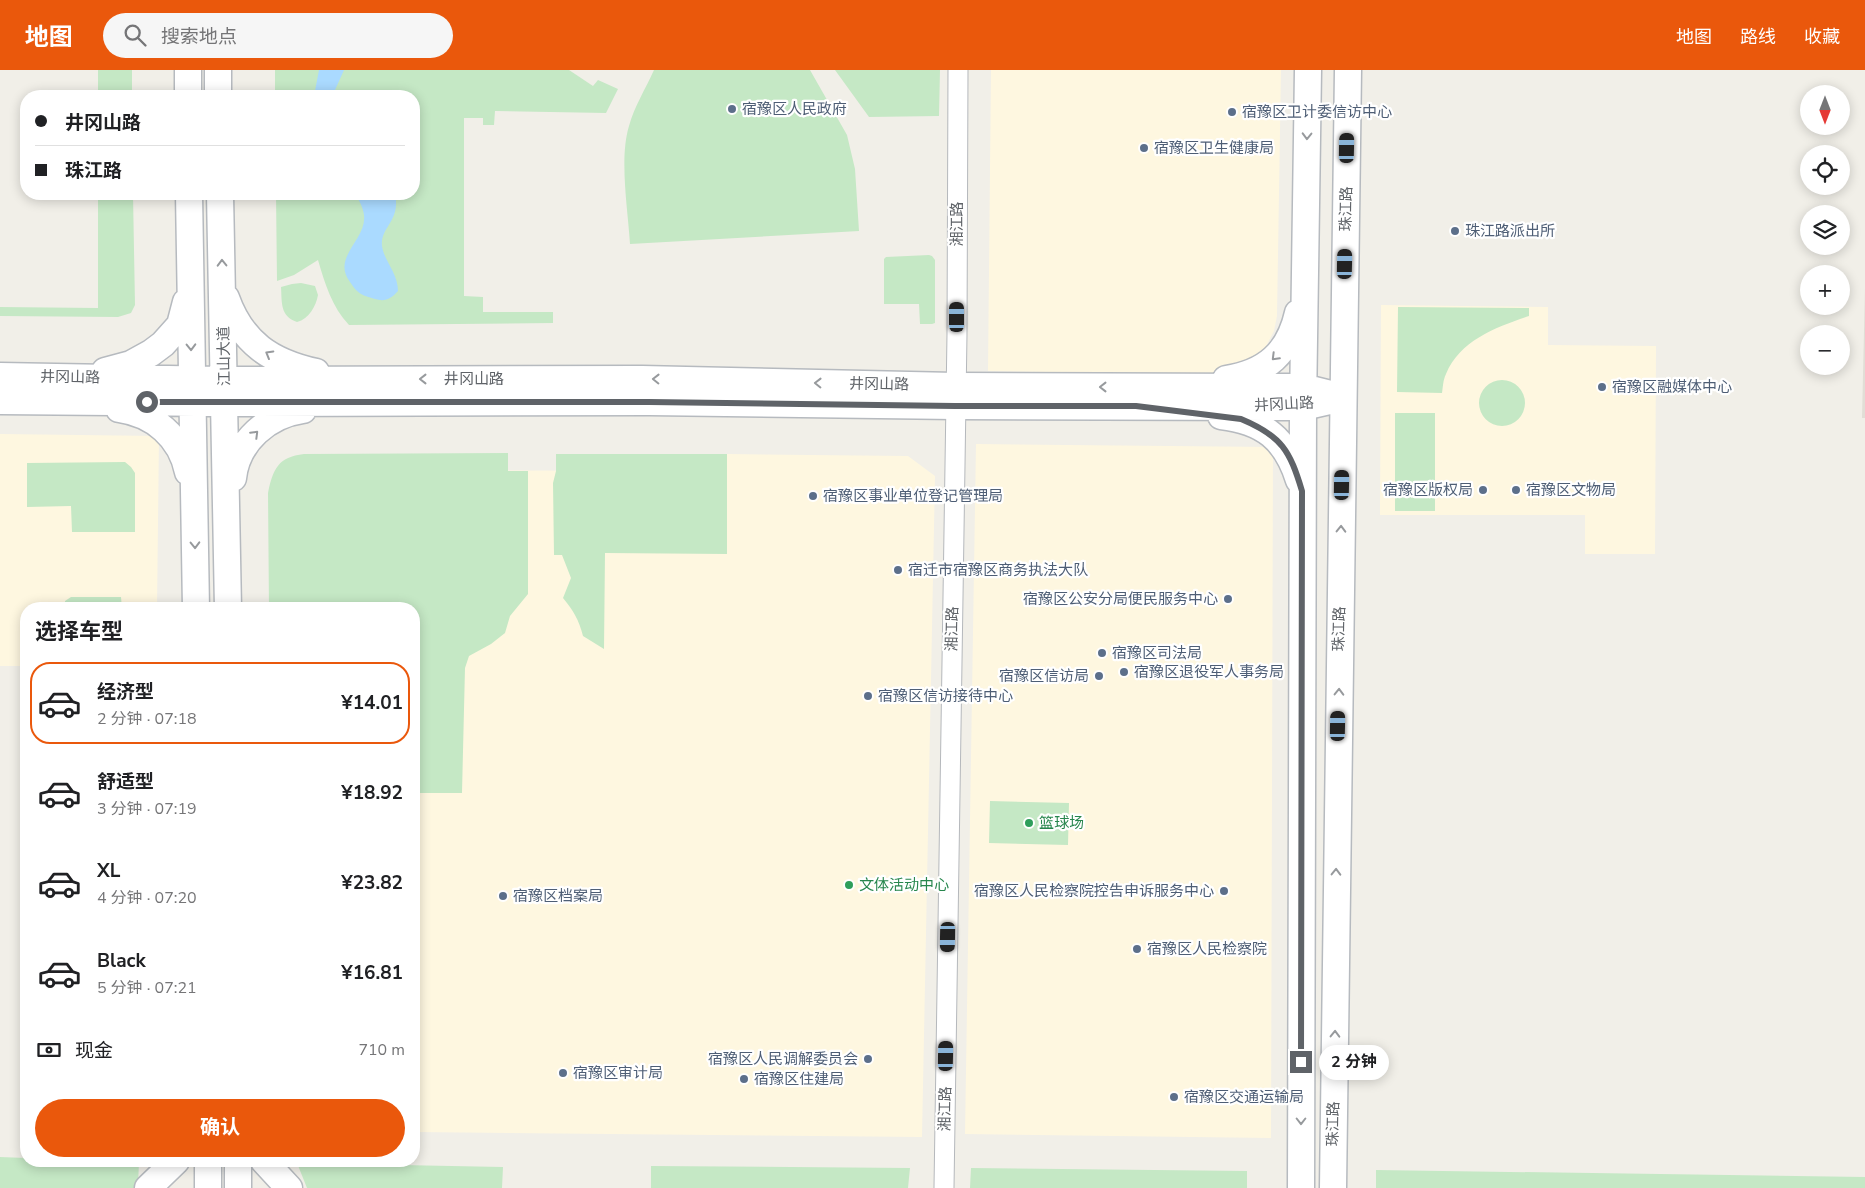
<!DOCTYPE html>
<html lang="zh">
<head>
<meta charset="utf-8">
<style>
	:root { --surface:#fff; --page:#f6f6f6; --text:#202124; --muted:#757577; --line:#e0e0e0; --accent:#ea580c }
	body { margin:0; font-family:"Nunito Sans","Noto Sans SC",sans-serif; background:var(--page); color:var(--text); height:100vh; display:flex; flex-direction:column; font-size:19px; white-space:nowrap }
	* { box-sizing:border-box; margin:0 }
	p { font-size:16px; color:var(--muted) }
	.icon { flex:none; width:28px; height:28px; fill:none; stroke:currentColor; stroke-width:2; stroke-linecap:round; stroke-linejoin:round }
	.map { position:relative; flex:1; overflow:hidden }
	.panel { position:absolute; left:20px; top:532px; width:400px; height:565px; display:flex; flex-direction:column; background:var(--surface); border-radius:20px; box-shadow:0 2px 12px #0003 }
	.panel>* { flex:none }
	.guide { position:absolute; left:20px; top:20px; width:400px; height:110px; border-radius:20px; box-shadow:0 2px 12px #0003; display:grid; align-content:center; height:110px; padding:0 15px; background:var(--surface) }
	.needle { width:32px; rotate:180deg }
	.controls { position:absolute; left:1800px; top:15px; display:grid; gap:10px }
	.controls a { display:grid; place-items:center; width:50px; height:50px; border-radius:50%; background:var(--surface); box-shadow:0 2px 12px #0003; font-size:25px }
	.end { position:absolute; width:22px; height:22px; margin:-11px; border:6px solid #5f6368; background:#fff; box-shadow:0 0 0 2px #fff }
	.from { border-radius:50% }
	.bubble { position:absolute; height:35px; border-radius:18px; background:var(--surface); box-shadow:0 2px 12px #0003; font-size:16px; font-weight:700; line-height:35px; text-align:center }
	.car { position:absolute; width:15px; height:30px; margin:-15px -8px; border-radius:6px; box-shadow:0 0 4px 1px #0007; background:linear-gradient(#222 24%,#8ab4d8 0 40%,#222 0 76%,#8ab4d8 0 86%,#222 0) }
	.guide b { display:flex; align-items:center; gap:18px; height:48px; font-size:19px }
	.guide b+b { border-top:1px solid var(--line) }
	.guide i { width:12px; height:12px; background:var(--text) }
	ul { padding:0; list-style:none }
	li { display:flex; align-items:center; gap:15px; height:82px; margin:0 10px 8px; padding:0 5px; border:2px solid transparent; border-radius:20px }
	li div { flex:1 }
	li b { display:block; font-size:19px }
	li em { font-style:normal; font-weight:700 }
	li.active { border-color:var(--accent) }
	li>.icon { width:45px; height:45px; stroke-width:1.5 }
	h2 { padding:0 15px; font-size:22px; line-height:60px }
	.pay { display:flex; align-items:center; gap:12px; height:55px; padding:0 15px; font-size:19px }
	.pay p { margin-inline-start:auto }
	.cta { display:flex; gap:10px; margin-top:auto; padding:10px 15px }
	.cta a { flex:1; height:58px; border-radius:30px; background:var(--accent); color:#fff; font-size:20px; font-weight:700; line-height:58px; text-align:center }
	header { display:flex; align-items:center; gap:30px; box-sizing:border-box; height:70px; padding:0 25px; background:var(--accent); color:#fff }
	header strong { font-size:24px }
	nav { display:flex; gap:28px; margin-inline-start:auto; font-size:18px }
	.search { width:350px; height:45px; background:var(--page); display:flex; align-items:center; gap:12px; box-sizing:border-box; padding:0 18px; border-radius:28px; color:var(--muted); font-size:19px }
	.map>svg:first-child { display:block }
	.commercial { fill:#fef7e0 }
	.education { fill:#e1ded6 }
	.green { fill:#c5e8c5 }
	.water { fill:#aadaff }
	.lines { fill:none; stroke-linecap:round; stroke-linejoin:round }
	.street-casing { stroke:#b5b8bc; stroke-width:21 }
	.secondary-casing { stroke:#b6babf; stroke-width:29 }
	.street { stroke:#fff; stroke-width:19 }
	.secondary { stroke:#fff; stroke-width:26 }
	.oneway { stroke:#979a9d }
	.route { stroke:#5f6368; stroke-width:6 }
	.service-dot { fill:#5c6f8a; stroke:#fff; stroke-width:2 }
	.leisure-dot { fill:#2e9e5b; stroke:#fff; stroke-width:2 }
	.labels { text-anchor:middle; dominant-baseline:central; stroke-width:4.5; stroke-linejoin:round; paint-order:stroke }
	.service-label { font-size:15px; fill:#4e5e75; stroke:#fff; text-anchor:start }
	.street-label { font-size:15px; fill:#5f6368; stroke:#fff }
	.leisure-label { font-size:15px; fill:#27864d; stroke:#fff; text-anchor:start }
</style>
</head>
<body>
<header>
<strong>地图</strong>
<div class="search"><svg class="icon" aria-label="search" viewBox="0 0 24 24"><circle cx="10" cy="10" r="6"/><path d="M15 15l6 6"/></svg>搜索地点</div>
<nav><a>地图</a><a>路线</a><a>收藏</a></nav>
</header>
<div class="map">
<svg width="1865" height="1118" viewBox="0 0 1865 1118">
	<rect width="100%" height="100%" fill="#f1efe8"/>
	<!-- commercial -->
	<path class="commercial" d="M991 0H1281L1277 246 1274 261 1262 284 1230 305 988 301Z
		M1381 235 1548 237V275L1656 276 1655 484H1585V445H1380Z
		M0 364 159 366 157 539H26V596H0Z
		M976 374 1273 377 1271 1068 965 1064Z
		M727 384 908 386 935 406 922 1067 414 1062V539L336 400 727 401Z"/>
	<!-- education -->
	<path class="education" d="M1865 218V348H1862Z"/>
	<!-- green -->
	<path class="green" d="M98 0H132V26H98Z
		M275 0H569L593 16 598 10 618 19 606 43 495 41 494 55H483V48H464V226L483 227V242H553V253L349 255C332 237 325 214 318 190L294 205 277 211 276 124H414V26H275Z
		M654 0H810L847 65 855 99 859 161 630 174C628 140 619 89 629 56 634 37 646 18 654 0Z
		M835 0H940L939 46 869 47Z
		M98 124H133L135 235 131 243 118 247 0 246V237L98 238Z
		M929 185 932 186 935 190V253L932 254H920L919 234H884V189L886 187Z
		M301 213 315 216 318 225C316 236 309 249 297 252 280 246 282 233 281 217L292 214Z
		M1398 237 1529 238V246C1497 257 1460 270 1446 304 1443 310 1443 317 1442 323L1397 322Z
		M1479 333a23 23 0 1 1 46 0a23 23 0 1 1-46 0Z
		M1395 343H1435V441H1395Z
		M508 383V401H528V524L510 546 505 563 491 574 469 586 465 598 462 723H414V539H269L268 423C273 399 278 387 304 384Z
		M556 384H727V484L605 483 604 579 583 566C579 550 573 540 563 528L571 508 562 485H554L553 413 556 401Z
		M125 392 131 397 135 403V462H72L71 436 27 437V393Z
		M71 527H121L122 539H65V531Z
		M990 731 1069 733 1068 775 989 773Z
		M0 1087 26 1088V1091H139L138 1117 137 1118H0Z
		M297 1093 503 1097 502 1118H307Z
		M651 1096 910 1098 908 1118H651Z
		M971 1098 1247 1101V1118H970Z
		M1376 1100 1865 1107V1118H1376Z"/>
	<!-- water -->
	<path class="water" d="M319 0H344L335 20 334 26H314Z
		M355 124H395C401 151 380 157 382 176 384 191 398 203 398 221 391 229 385 232 375 229 361 225 358 224 350 212 331 187 367 170 364 145 363 137 359 130 355 124Z"/>
	<g class="lines">
		<!-- street casing -->
		<g class="street-casing">
			<path id="street" d="M944 1118 957 264 958 0"/>
		</g>
		<!-- secondary casing -->
		<g class="secondary-casing">
			<path id="secondary" d="M188 0V26
				M218 0V26
				M189 124 196 539
				M220 124 228 539
				M226 228C242 273 271 292 316 302
				M105 301 131 294 151 283 163 274 180 255 186 232
				M0 306 224 310 642 309 955 316 1303 317 1343 327
				M1226 309C1266 303 1289 283 1298 243
				M0 331 225 333 649 332 955 336 1303 337 1338 329
				M119 339C154 344 181 367 188 402
				M1221 346C1264 351 1286 369 1299 410
				M233 408C237 371 268 345 303 340
				M208 1091V1118
				M238 1091V1118
				M264 1091 289 1118
				M148 1118 176 1091
				M1301 1118 1303 337 1308 0
				M1333 1118 1348 0"/>
		</g>
		<!-- street -->
		<use href="#street" class="street"/>
		<!-- secondary -->
		<use href="#secondary" class="secondary"/>
	</g>
	<!-- one-way arrows -->
	<defs><path id="oneway-chevron" d="M-2-3.5L2.5 0L-2 3.5" fill="none" stroke-width="1.6" stroke-linecap="round" stroke-linejoin="round" transform="scale(1.25)"/></defs>
	<g class="oneway">
		<use href="#oneway-chevron" transform="translate(1307 66) rotate(91)"/>
		<use href="#oneway-chevron" transform="translate(222 193) rotate(-91)"/>
		<use href="#oneway-chevron" transform="translate(191 277) rotate(89)"/>
		<use href="#oneway-chevron" transform="translate(269 284) rotate(-150)"/>
		<use href="#oneway-chevron" transform="translate(1275 287) rotate(135)"/>
		<use href="#oneway-chevron" transform="translate(423 309) rotate(180)"/>
		<use href="#oneway-chevron" transform="translate(656 309) rotate(-179)"/>
		<use href="#oneway-chevron" transform="translate(818 313) rotate(-179)"/>
		<use href="#oneway-chevron" transform="translate(1103 317) rotate(-180)"/>
		<use href="#oneway-chevron" transform="translate(255 364) rotate(-45)"/>
		<use href="#oneway-chevron" transform="translate(1341 459) rotate(-89)"/>
		<use href="#oneway-chevron" transform="translate(195 475) rotate(89)"/>
		<use href="#oneway-chevron" transform="translate(1339 622) rotate(-89)"/>
		<use href="#oneway-chevron" transform="translate(1336 802) rotate(-89)"/>
		<use href="#oneway-chevron" transform="translate(1335 964) rotate(-89)"/>
		<use href="#oneway-chevron" transform="translate(1301 1051) rotate(90)"/>
	</g>
	<g class="lines">
		<!-- route -->
		<path class="route" d="M147 332H649L955 336H1136L1241 349C1282 366 1290 381 1302 421L1301 992"/>
	</g>
	<!-- markers -->
	<g class="service-dot">
		<circle cx="732" cy="39" r="5"/>
		<circle cx="1232" cy="42" r="5"/>
		<circle cx="1144" cy="78" r="5"/>
		<circle cx="1455" cy="161" r="5"/>
		<circle cx="1602" cy="317" r="5"/>
		<circle cx="1483" cy="420" r="5"/>
		<circle cx="1516" cy="420" r="5"/>
		<circle cx="813" cy="426" r="5"/>
		<circle cx="898" cy="500" r="5"/>
		<circle cx="1228" cy="529" r="5"/>
		<circle cx="1102" cy="583" r="5"/>
		<circle cx="1124" cy="602" r="5"/>
		<circle cx="1099" cy="606" r="5"/>
		<circle cx="868" cy="626" r="5"/>
		<circle cx="1224" cy="821" r="5"/>
		<circle cx="503" cy="826" r="5"/>
		<circle cx="1137" cy="879" r="5"/>
		<circle cx="868" cy="989" r="5"/>
		<circle cx="563" cy="1003" r="5"/>
		<circle cx="744" cy="1009" r="5"/>
		<circle cx="1174" cy="1027" r="5"/>
	</g>
	<g class="leisure-dot">
		<circle cx="1029" cy="753" r="5"/>
		<circle cx="849" cy="815" r="5"/>
	</g>
	<g class="labels">
		<!-- service labels -->
		<g class="service-label">
			<text x="742" y="39">宿豫区人民政府</text>
			<text x="1242" y="42">宿豫区卫计委信访中心</text>
			<text x="1154" y="78">宿豫区卫生健康局</text>
			<text x="1465" y="161">珠江路派出所</text>
			<text x="1612" y="317">宿豫区融媒体中心</text>
			<text x="1473" y="420" text-anchor="end">宿豫区版权局</text>
			<text x="1526" y="420">宿豫区文物局</text>
			<text x="823" y="426">宿豫区事业单位登记管理局</text>
			<text x="908" y="500">宿迁市宿豫区商务执法大队</text>
			<text x="1218" y="529" text-anchor="end">宿豫区公安分局便民服务中心</text>
			<text x="1112" y="583">宿豫区司法局</text>
			<text x="1134" y="602">宿豫区退役军人事务局</text>
			<text x="1089" y="606" text-anchor="end">宿豫区信访局</text>
			<text x="878" y="626">宿豫区信访接待中心</text>
			<text x="1214" y="821" text-anchor="end">宿豫区人民检察院控告申诉服务中心</text>
			<text x="513" y="826">宿豫区档案局</text>
			<text x="1147" y="879">宿豫区人民检察院</text>
			<text x="858" y="989" text-anchor="end">宿豫区人民调解委员会</text>
			<text x="573" y="1003">宿豫区审计局</text>
			<text x="754" y="1009">宿豫区住建局</text>
			<text x="1184" y="1027">宿豫区交通运输局</text>
		</g>
		<!-- street labels -->
		<g class="street-label">
			<text transform="translate(1346 139) rotate(-89)">珠江路</text>
			<text transform="translate(957 154) rotate(-90)">湘江路</text>
			<text transform="translate(224 286) rotate(-91)">江山大道</text>
			<text transform="translate(70 307) rotate(1)">井冈山路</text>
			<text x="474" y="309">井冈山路</text>
			<text transform="translate(879 314) rotate(1)">井冈山路</text>
			<text transform="translate(1284 334) rotate(-3)">井冈山路</text>
			<text transform="translate(952 559) rotate(-89)">湘江路</text>
			<text transform="translate(1339 559) rotate(-89)">珠江路</text>
			<text transform="translate(945 1039) rotate(-89)">湘江路</text>
			<text transform="translate(1333 1054) rotate(-89)">珠江路</text>
		</g>
		<!-- leisure labels -->
		<g class="leisure-label">
			<text x="1039" y="753">篮球场</text>
			<text x="859" y="815">文体活动中心</text>
		</g>
	</g>
</svg>
<div class="controls">
<a><svg class="needle" viewBox="-14 -14 28 28"><path d="M0-13l5 13h-10z" fill="#e53935"/><path d="M0 13l5-13h-10z" fill="#757577"/></svg></a>
<a><svg class="icon" aria-label="locate" viewBox="0 0 24 24"><circle cx="12" cy="12" r="6"/><path d="M12 2v4M12 18v4M2 12h4M18 12h4"/></svg></a>
<a><svg class="icon" aria-label="layers" viewBox="0 0 24 24"><path d="M12 4l9 5-9 5-9-5zM3 14l9 5 9-5"/></svg></a>
<a>+</a>
<a>−</a>
</div>
<i class="end from" style="left:147px;top:332px"></i>
<i class="end" style="left:1301px;top:992px"></i>
<div class="bubble" style="left:1319px;top:975px;width:70px">2 分钟</div>
<i class="car" style="left:1347px;top:78px;rotate:1deg"></i>
<i class="car" style="left:1345px;top:194px;rotate:1deg"></i>
<i class="car" style="left:957px;top:247px;rotate:0deg"></i>
<i class="car" style="left:1342px;top:415px;rotate:1deg"></i>
<i class="car" style="left:1338px;top:656px;rotate:1deg"></i>
<i class="car" style="left:948px;top:867px;rotate:181deg"></i>
<i class="car" style="left:946px;top:986px;rotate:1deg"></i>
<div class="guide">
<b><i class="from"></i>井冈山路</b>
<b><i></i>珠江路</b>
</div>
<section class="panel">
<h2>选择车型</h2>
<ul>
<li class="active"><svg class="icon" aria-label="car" viewBox="0 0 24 24"><path d="M5 17H2v-5l4-1 3-4h7l3 4 3 1v5h-3M9 17h6M6 11h13"/><circle cx="7" cy="17" r="2"/><circle cx="17" cy="17" r="2"/></svg><div><b>经济型</b><p>2 分钟 · 07:18</p></div><em>¥14.01</em></li>
<li><svg class="icon" aria-label="car" viewBox="0 0 24 24"><path d="M5 17H2v-5l4-1 3-4h7l3 4 3 1v5h-3M9 17h6M6 11h13"/><circle cx="7" cy="17" r="2"/><circle cx="17" cy="17" r="2"/></svg><div><b>舒适型</b><p>3 分钟 · 07:19</p></div><em>¥18.92</em></li>
<li><svg class="icon" aria-label="car" viewBox="0 0 24 24"><path d="M5 17H2v-5l4-1 3-4h7l3 4 3 1v5h-3M9 17h6M6 11h13"/><circle cx="7" cy="17" r="2"/><circle cx="17" cy="17" r="2"/></svg><div><b>XL</b><p>4 分钟 · 07:20</p></div><em>¥23.82</em></li>
<li><svg class="icon" aria-label="car" viewBox="0 0 24 24"><path d="M5 17H2v-5l4-1 3-4h7l3 4 3 1v5h-3M9 17h6M6 11h13"/><circle cx="7" cy="17" r="2"/><circle cx="17" cy="17" r="2"/></svg><div><b>Black</b><p>5 分钟 · 07:21</p></div><em>¥16.81</em></li>
</ul>
<div class="pay"><svg class="icon" aria-label="cash" viewBox="0 0 24 24"><path d="M3 7h18v10H3z"/><circle cx="12" cy="12" r="2"/></svg>现金<p>710 m</p></div>
<div class="cta"><a>确认</a></div>
</section>
</div>
</body>
</html>
